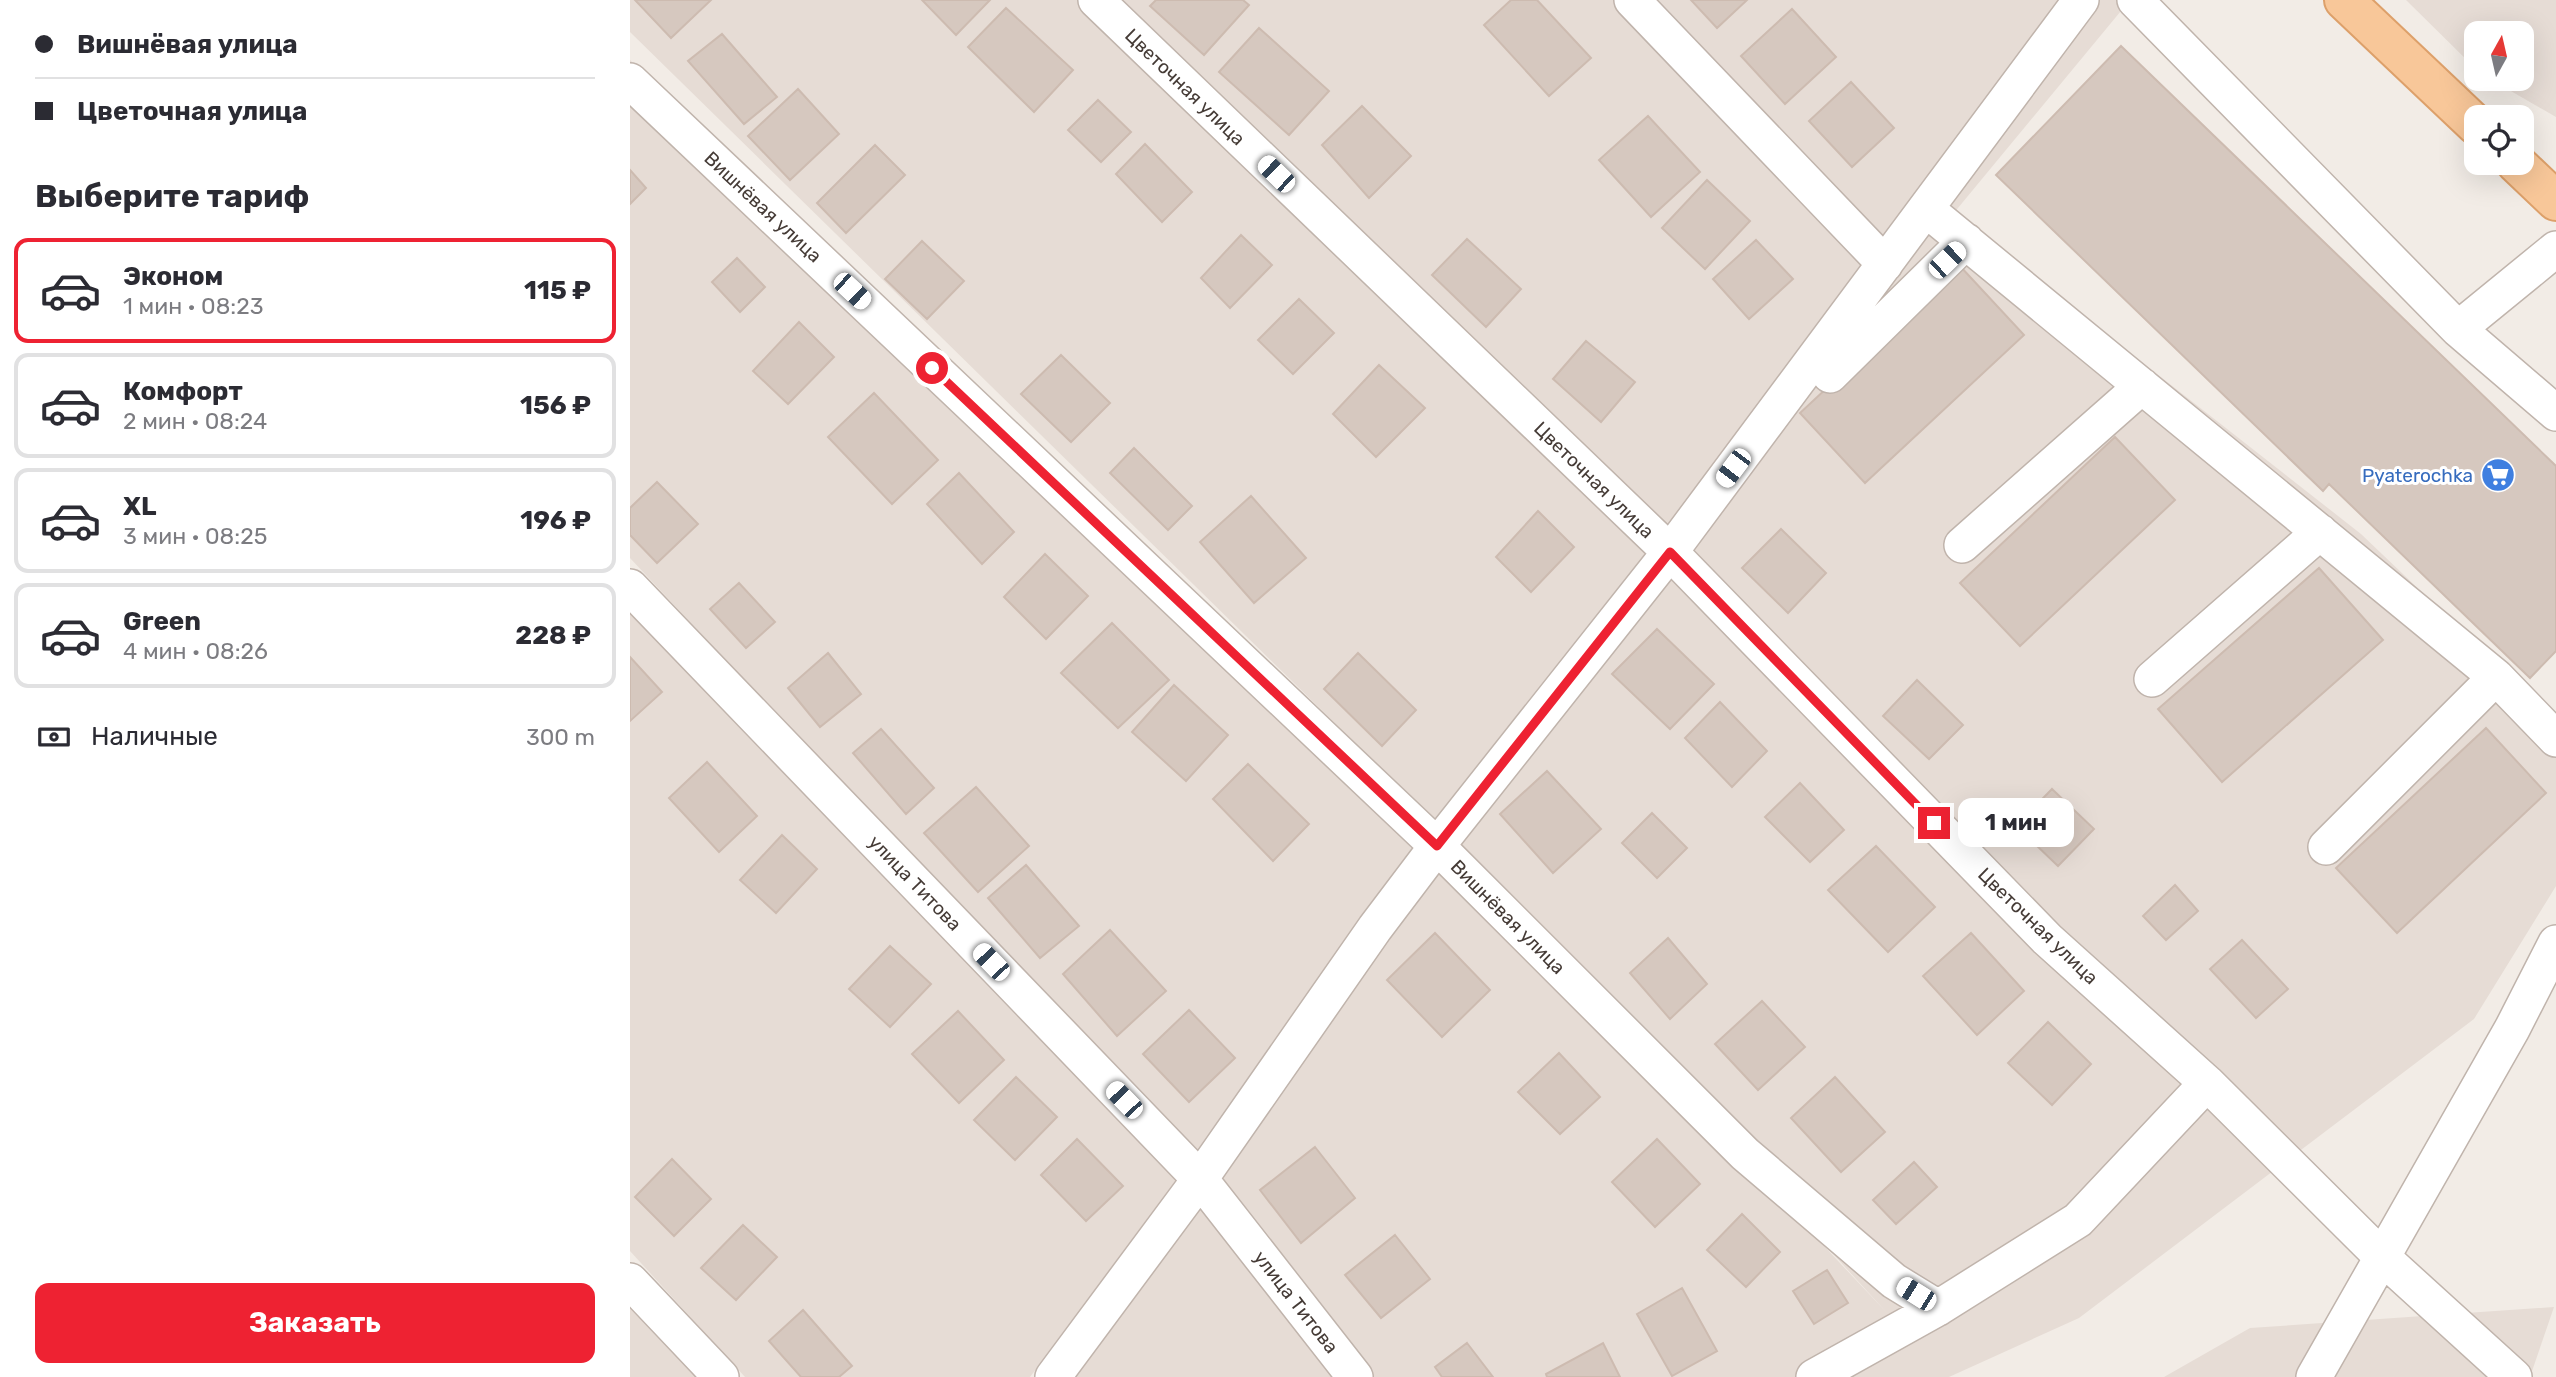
<!DOCTYPE html>
<html lang="ru">
<head>
<meta charset="utf-8">
<style>
	:root { --surface:#fff; --page:#f7f7f7; --text:#2b2b33; --muted:#7c7c81; --line:#e1e1e2; --accent:#ee2232 }
	body { margin:0; font-family:Rubik,sans-serif; background:var(--page); color:var(--text); height:100vh; display:flex; flex-direction:column; font-size:26px; white-space:nowrap }
	* { box-sizing:border-box; margin:0 }
	p { font-size:23px; color:var(--muted) }
	.icon { flex:none; width:38px; height:38px; fill:none; stroke:currentColor; stroke-width:2; stroke-linecap:round; stroke-linejoin:round }
	.map { position:relative; flex:1; overflow:hidden }
	.panel { display:flex; flex-direction:column; background:var(--surface); width:630px }
	.panel>* { flex:none }
	.top-card { display:grid; align-content:center; height:154px; padding:0 35px; background:var(--surface) }
	.needle { width:46px; rotate:8deg }
	.controls { position:absolute; left:1834px; top:21px; display:grid; gap:14px }
	.controls a { display:grid; place-items:center; width:70px; height:70px; border-radius:14px; background:var(--surface); box-shadow:0 7px 28px #0002; font-size:35px }
	.end { position:absolute; width:32px; height:32px; margin:-16px; border:9px solid #ee2232; background:#fff; box-shadow:0 0 0 4px #fff }
	.from { border-radius:50% }
	.bubble { position:absolute; height:49px; border-radius:14px; background:var(--surface); box-shadow:0 7px 28px #0002; font-size:23px; font-weight:700; line-height:49px; text-align:center }
	.car { position:absolute; width:21px; height:42px; margin:-21px -10px; border-radius:9px; box-shadow:0 0 5px 2px #0007; background:linear-gradient(#fff 24%,#345 0 40%,#fff 0 76%,#345 0 86%,#fff 0) }
	.top-card b { display:flex; align-items:center; gap:24px; height:66px; font-size:26px }
	.top-card b+b { border-top:2px solid var(--line) }
	.top-card i { width:18px; height:18px; background:var(--text) }
	ul { padding:0; list-style:none }
	li { display:flex; align-items:center; gap:21px; height:105px; margin:0 14px 10px; padding:0 21px; border:4px solid var(--line); border-radius:14px }
	li div { flex:1 }
	li b { display:block; font-size:26px }
	li em { font-style:normal; font-weight:700 }
	li.on { border-color:var(--accent) }
	li>.icon { width:63px; height:63px; stroke-width:1.5 }
	h2 { padding:0 35px; font-size:32px; line-height:84px }
	.pay { display:flex; align-items:center; gap:18px; height:77px; padding:0 35px; font-size:26px }
	.pay p { margin-inline-start:auto }
	.button { display:flex; gap:14px; margin-top:auto; padding:14px 35px }
	.button a { flex:1; height:80px; border-radius:14px; background:var(--accent); color:#fff; font-size:28px; font-weight:700; line-height:80px; text-align:center }
	main { display:flex; flex:1; min-height:0 }
	.map>svg:first-child { display:block }
	.residential { fill:#e6dcd5 }
	.building { fill:#d6c8bf; stroke:#cdbbb0; stroke-width:2 }
	.lines { fill:none; stroke-linecap:round; stroke-linejoin:round }
	.minor-casing { stroke:#c0b4ac; stroke-width:38 }
	.major-casing { stroke:#dda06a; stroke-width:42 }
	.minor { stroke:#fff; stroke-width:35 }
	.major { stroke:#f8c799; stroke-width:38 }
	.route { stroke:#ee2232; stroke-width:9 }
	.labels { text-anchor:middle; dominant-baseline:central; stroke-width:6; stroke-linejoin:round; paint-order:stroke }
	.street-label { font-size:19px; fill:#453b36; stroke:#fff }
	.shop-label { font-size:19px; fill:#366cbe; stroke:#fff; text-anchor:end }
</style>
</head>
<body>
<main>
<section class="panel">
<div class="top-card">
<b><i class="from"></i>Вишнёвая улица</b>
<b><i></i>Цветочная улица</b>
</div>
<h2>Выберите тариф</h2>
<ul>
<li class="on"><svg class="icon" aria-label="car" viewBox="0 0 24 24"><path d="M5 17H2v-5l4-1 3-4h7l3 4 3 1v5h-3M9 17h6M6 11h13"/><circle cx="7" cy="17" r="2"/><circle cx="17" cy="17" r="2"/></svg><div><b>Эконом</b><p>1 мин · 08:23</p></div><em>115 ₽</em></li>
<li><svg class="icon" aria-label="car" viewBox="0 0 24 24"><path d="M5 17H2v-5l4-1 3-4h7l3 4 3 1v5h-3M9 17h6M6 11h13"/><circle cx="7" cy="17" r="2"/><circle cx="17" cy="17" r="2"/></svg><div><b>Комфорт</b><p>2 мин · 08:24</p></div><em>156 ₽</em></li>
<li><svg class="icon" aria-label="car" viewBox="0 0 24 24"><path d="M5 17H2v-5l4-1 3-4h7l3 4 3 1v5h-3M9 17h6M6 11h13"/><circle cx="7" cy="17" r="2"/><circle cx="17" cy="17" r="2"/></svg><div><b>XL</b><p>3 мин · 08:25</p></div><em>196 ₽</em></li>
<li><svg class="icon" aria-label="car" viewBox="0 0 24 24"><path d="M5 17H2v-5l4-1 3-4h7l3 4 3 1v5h-3M9 17h6M6 11h13"/><circle cx="7" cy="17" r="2"/><circle cx="17" cy="17" r="2"/></svg><div><b>Green</b><p>4 мин · 08:26</p></div><em>228 ₽</em></li>
</ul>
<div class="pay"><svg class="icon" aria-label="cash" viewBox="0 0 24 24"><path d="M3 7h18v10H3z"/><circle cx="12" cy="12" r="2"/></svg>Наличные<p>300 m</p></div>
<div class="button"><a>Заказать</a></div>
</section>
<div class="map">
<svg width="1926" height="1377" viewBox="0 0 1926 1377">
	<rect width="100%" height="100%" fill="#f2ece6"/>
	<!-- residential -->
	<path class="residential" d="M0 0H1500L1323 214 1731 534 1926 720V886L1844 1019 1449 1318 1319 1377H433L818 847 1259 1315 816 832 0 32Z
		M1776 0H1926V117L1860 79H1892V33H1846V69Z
		M0 60 800 845 565 1161 0 558Z
		M0 592 550 1180 400 1377H115L0 1251Z
		M0 1292 78 1377H0Z
		M1924 1307 1900 1377H1534L1620 1328Z"/>
	<!-- building -->
	<path class="building" d="M5 0H81L41 38Z
		M292 0H360L326 35Z
		M526 0H613L619 5 574 55 520 6Z
		M881 0H907L961 58 919 96 854 25Z
		M1061 0H1117L1087 28Z
		M376 8 443 70 404 112 338 47Z
		M1162 9 1206 57 1155 104 1111 56Z
		M629 28 699 91 659 135 589 72Z
		M92 34 147 97 114 124 58 61Z
		M1491 46 1926 466V651L1900 678 1699 484 1693 491 1366 175Z
		M1221 82 1264 128 1222 167 1179 121Z
		M168 89 209 134 160 180 118 136Z
		M468 100 501 132 471 162 438 130Z
		M732 106 781 156 739 198 692 145Z
		M1018 116 1070 172 1021 217 969 160Z
		M515 144 562 192 532 222 486 174Z
		M245 145 275 175 216 233 187 203Z
		M0 170 16 188 0 204Z
		M1077 180 1120 221 1075 269 1032 228Z
		M611 235 642 265 600 308 571 278Z
		M837 239 891 289 856 327 802 275Z
		M1126 240 1163 279 1119 319 1083 279Z
		M292 241 334 281 297 319 255 279Z
		M107 258 135 287 110 312 82 282Z
		M1329 265 1394 335 1235 483 1170 413Z
		M669 299 704 333 663 374 628 340Z
		M169 322 204 357 158 404 123 371Z
		M956 341 1005 382 971 422 923 379Z
		M431 355 480 403 441 442 391 394Z
		M749 365 795 408 746 457 703 414Z
		M244 393 308 460 262 504 198 437Z
		M1485 437 1545 500 1390 646 1330 583Z
		M504 448 562 506 538 530 480 473Z
		M329 473 384 532 352 564 297 504Z
		M27 482 68 524 27 563 0 535V508Z
		M621 496 676 558 624 603 570 542Z
		M908 511 944 547 901 592 866 557Z
		M1151 529 1196 573 1158 613 1112 568Z
		M415 554 458 596 416 639 374 597Z
		M1689 568 1753 640 1592 782 1528 709Z
		M109 583 145 622 116 648 80 609Z
		M482 623 539 680 488 728 431 673Z
		M1027 629 1084 684 1040 729 982 674Z
		M198 653 231 694 190 727 158 688Z
		M728 653 786 710 752 746 694 689Z
		M0 657 32 692 0 721Z
		M1287 680 1333 725 1299 759 1253 716Z
		M544 685 598 735 556 781 502 732Z
		M1090 702 1137 751 1102 787 1055 738Z
		M1856 728 1916 793 1767 933 1706 868Z
		M251 729 304 788 276 814 223 753Z
		M77 762 127 816 89 852 39 798Z
		M618 764 679 824 643 861 583 799Z
		M917 771 971 829 923 873 870 814Z
		M1170 783 1214 830 1180 862 1135 817Z
		M346 787 399 846 348 892 294 833Z
		M1422 789 1464 829 1428 866 1386 826Z
		M1022 813 1057 848 1027 878 992 843Z
		M152 835 187 869 146 913 110 880Z
		M1246 846 1305 907 1258 952 1198 890Z
		M396 865 449 926 410 958 358 898Z
		M1545 885 1568 911 1536 940 1513 916Z
		M480 930 536 991 487 1036 433 974Z
		M805 933 860 990 812 1037 757 980Z
		M1341 933 1394 991 1347 1035 1293 976Z
		M1038 938 1077 984 1040 1019 1000 973Z
		M1612 940 1658 989 1626 1018 1580 969Z
		M260 946 301 984 260 1027 219 989Z
		M1132 1001 1175 1047 1128 1090 1085 1044Z
		M559 1010 605 1058 559 1102 513 1054Z
		M328 1011 374 1060 329 1103 282 1054Z
		M1418 1022 1461 1064 1422 1105 1378 1063Z
		M929 1053 970 1097 930 1134 888 1092Z
		M386 1077 427 1117 385 1160 344 1120Z
		M1205 1077 1255 1132 1211 1172 1161 1118Z
		M447 1139 493 1186 456 1221 411 1175Z
		M1027 1139 1070 1184 1025 1227 982 1182Z
		M685 1147 725 1198 671 1243 630 1190Z
		M42 1159 81 1199 44 1236 5 1197Z
		M1284 1162 1307 1187 1266 1224 1243 1200Z
		M1112 1214 1150 1252 1116 1287 1077 1250Z
		M113 1225 147 1257 106 1300 71 1268Z
		M765 1235 800 1279 751 1318 715 1275Z
		M1197 1270 1218 1303 1184 1324 1163 1291Z
		M1052 1288 1087 1351 1042 1376 1007 1314Z
		M173 1310 222 1366 209 1377H171L139 1341Z
		M837 1343 863 1377H812L805 1367Z
		M973 1343 990 1377H917L916 1374Z"/>
	<g class="lines">
		<!-- minor casing -->
		<g class="minor-casing">
			<path id="minor" d="M466 0 1040 552 1417 939 1577 1083 1752 1257 1884 1377
				M1002 0 1255 264
				M1505 0 1828 329 1926 413
				M0 81 807 846 1115 1154 1264 1281 1308 1308
				M1296 209 1866 677 1926 739
				M1828 329 1926 249
				M1200 375 1336 241
				M1332 545 1512 386
				M0 587 570 1179 725 1377
				M1522 679 1690 532
				M1696 847 1866 677
				M0 1281 91 1377
				M423 1377 570 1179 745 928 807 846 1040 552 1451 0
				M1184 1377 1308 1308 1448 1220 1577 1083
				M1684 1377 1882 1029 1926 943"/>
		</g>
		<!-- major casing -->
		<g class="major-casing">
			<path id="major" d="M1714 0 1846 125
				M1886 163 1926 201"/>
		</g>
		<!-- minor -->
		<use href="#minor" class="minor"/>
		<!-- major -->
		<use href="#major" class="major"/>
	</g>
	<g class="lines">
		<!-- route -->
		<path class="route" d="M302 368 807 846 1040 552 1304 823"/>
	</g>
	<!-- icons -->
	<defs>
		<g id="supermarket-disc" transform="scale(1.75)"><circle r="9.5" fill="#3f7fe0" stroke="#fff"/><path d="M-6-5.5h2.5l.6 2H6L4.5 2H-2.5L-4.4-4H-6ZM-1.5 3.2a1.3 1.3 0 1 0 .1 0ZM3 3.2a1.3 1.3 0 1 0 .1 0Z" fill="#fff"/></g>
	</defs>
	<g fill-rule="evenodd">
		<use href="#supermarket-disc" x="1868" y="475"/>
	</g>
	<g class="labels">
		<!-- street labels -->
		<g class="street-label">
			<text transform="translate(555 87) rotate(44)">Цветочная улица</text>
			<text transform="translate(133 207) rotate(43)">Вишнёвая улица</text>
			<text transform="translate(964 480) rotate(44)">Цветочная улица</text>
			<text transform="translate(285 883) rotate(46)">улица Титова</text>
			<text transform="translate(878 917) rotate(45)">Вишнёвая улица</text>
			<text transform="translate(1408 926) rotate(44)">Цветочная улица</text>
			<text transform="translate(666 1302) rotate(52)">улица Титова</text>
		</g>
		<!-- shop labels -->
		<g class="shop-label">
			<text x="1843" y="475">Pyaterochka</text>
		</g>
	</g>
</svg>
<div class="controls">
<a><svg class="needle" viewBox="-14 -14 28 28"><path d="M0-13l5 13h-10z" fill="#e53935"/><path d="M0 13l5-13h-10z" fill="#7c7c81"/></svg></a>
<a><svg class="icon" aria-label="locate" viewBox="0 0 24 24"><circle cx="12" cy="12" r="6"/><path d="M12 2v4M12 18v4M2 12h4M18 12h4"/></svg></a>
</div>
<i class="end from" style="left:302px;top:368px"></i>
<i class="end" style="left:1304px;top:823px"></i>
<div class="bubble" style="left:1328px;top:798px;width:116px">1 мин</div>
<i class="car" style="left:646px;top:174px;rotate:314deg"></i>
<i class="car" style="left:1317px;top:260px;rotate:46deg"></i>
<i class="car" style="left:222px;top:291px;rotate:133deg"></i>
<i class="car" style="left:1103px;top:468px;rotate:217deg"></i>
<i class="car" style="left:361px;top:962px;rotate:316deg"></i>
<i class="car" style="left:494px;top:1100px;rotate:316deg"></i>
<i class="car" style="left:1286px;top:1294px;rotate:302deg"></i>
</div>
</main>
</body>
</html>
